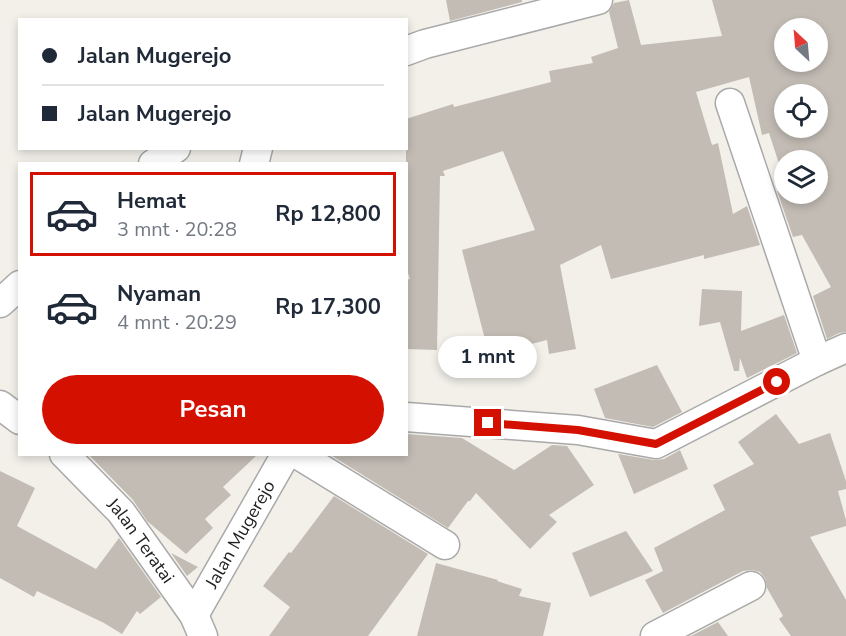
<!DOCTYPE html>
<html lang="id">
<head>
<meta charset="utf-8">
<style>
	:root { --surface:#fff; --page:#f2f2f3; --text:#1f2937; --muted:#747a83; --line:#e0e1e3; --accent:#d41000 }
	body { margin:0; font-family:"Nunito Sans",sans-serif; background:var(--page); color:var(--text); height:100vh; display:flex; flex-direction:column; font-size:22px; white-space:nowrap }
	* { box-sizing:border-box; margin:0 }
	p { font-size:20px; color:var(--muted) }
	.icon { flex:none; width:33px; height:33px; fill:none; stroke:currentColor; stroke-width:2; stroke-linecap:round; stroke-linejoin:round }
	.map { position:relative; flex:1; overflow:hidden }
	.drawer { position:absolute; left:18px; top:162px; width:390px; height:294px; display:flex; flex-direction:column; background:var(--surface); border-radius:0px; box-shadow:0 3px 9px #0003 }
	.drawer>* { flex:none }
	.top-card { position:absolute; left:18px; top:18px; width:390px; height:132px; border-radius:0px; box-shadow:0 3px 9px #0003; display:grid; align-content:center; height:132px; padding:0 24px; background:var(--surface) }
	.needle { width:39px; rotate:334deg }
	.tools { position:absolute; left:774px; top:18px; display:grid; gap:12px }
	.tools a { display:grid; place-items:center; width:54px; height:54px; border-radius:50%; background:var(--surface); box-shadow:0 3px 9px #0003; font-size:30px }
	.end { position:absolute; width:27px; height:27px; margin:-14px; border:8px solid #d41000; background:#fff; box-shadow:0 0 0 3px #fff }
	.from { border-radius:50% }
	.bubble { position:absolute; height:42px; border-radius:21px; background:var(--surface); box-shadow:0 3px 9px #0003; font-size:20px; font-weight:700; line-height:42px; text-align:center }
	.top-card b { display:flex; align-items:center; gap:21px; height:57px; font-size:22px }
	.top-card b+b { border-top:2px solid var(--line) }
	.top-card i { width:15px; height:15px; background:var(--text) }
	ul { padding:10px 0 0; list-style:none }
	li { display:flex; align-items:center; gap:18px; height:84px; margin:0 12px 9px; padding:0 12px; border:3px solid transparent; border-radius:0px }
	li div { flex:1 }
	li b { display:block; font-size:22px }
	li em { font-style:normal; font-weight:700 }
	li.on { border-color:var(--accent) }
	li>.icon { width:54px; height:54px; stroke-width:1.5 }
	.button { display:flex; gap:12px; margin-top:auto; padding:12px 24px }
	.button a { flex:1; height:69px; border-radius:36px; background:var(--accent); color:#fff; font-size:24px; font-weight:700; line-height:69px; text-align:center }
	.map>svg:first-child { display:block }
	.building { fill:#c3bcb5; fill-rule:evenodd }
	.lines { fill:none; stroke-linecap:round; stroke-linejoin:round }
	.minor-casing { stroke:#a9a9a9; stroke-width:31 }
	.minor { stroke:#fff; stroke-width:28 }
	.route { stroke:#d41000; stroke-width:8 }
	.labels { text-anchor:middle; dominant-baseline:central; stroke-width:5; stroke-linejoin:round; paint-order:stroke }
	.street-label { font-size:18px; fill:#222; stroke:#fff }
</style>
</head>
<body>
<div class="map">
<svg width="846" height="636" viewBox="0 0 846 636">
	<rect width="100%" height="100%" fill="#f2f0e9"/>
	<!-- building -->
	<path class="building" d="M446 0H522V2L450 21Z
		M629 0 641 45 722 36 712 0H846V332L839 333 827 339 813 296 831 287 802 235 793 237 777 191 784 188V194H818V160H784V179L769 133 762 135 749 77 696 92 712 145 718 143 733 214 747 206 760 245 704 259V255L611 279 601 245 560 265 576 349 549 354 547 340 489 355 462 250 535 230 503 151 443 171 445 176H440L437 350 406 349V280L410 279 406 267V119L453 104 454 107 551 82 549 71 593 63 591 57 618 48 609 12 614 3ZM784 28H818V62H784ZM784 94H818V128H784Z
		M702 289 742 291 741 331 784 315 797 353 747 378 740 358 739 371H734L720 322 699 326Z
		M657 365 682 412 653 427 605 418 594 389Z
		M776 414 799 444 830 433 846 481V489L838 491 846 520V526L810 537 846 600V636H791L779 619 783 616 767 588 765 578 760 572 752 570 743 571 663 613 645 580 663 571 654 548 725 510 713 485 754 464 738 442Z
		M406 434 462 438 514 470 552 445 567 446 594 485 549 515 557 522 530 549 476 493 470 501H468L448 528 329 454H406Z
		M680 450 688 469 634 494 618 454 654 460 664 459Z
		M88 454H258L223 487 231 495 205 519 213 528 186 554 147 521 133 500Z
		M0 471 35 488 17 526 96 569 119 538 161 597 140 614 137 611 122 634 104 623 37 591 34 597 0 578Z
		M334 496 428 554 368 636H269L290 607 263 586 289 552 291 553Z
		M626 531 653 571 590 597 572 553Z
		M171 553 198 567 187 576Z
		M436 563 498 580 497 581 522 589 519 596 551 603 543 636H417Z
		M718 622 728 636H691Z"/>
	<g class="lines">
		<!-- minor casing -->
		<g class="minor-casing">
			<g id="minor">
				<path d="M406 51 425 44 598 0"/>
				<path d="M730 103 817 361"/>
				<path d="M153 164 176 148"/>
				<path d="M254 164 258 148"/>
				<path d="M0 303 20 285"/>
				<path d="M0 405 20 420"/>
				<path d="M406 417 578 430 656 444 817 361 846 348"/>
				<path id="s1" d="M64 454 121 512 194 615 203 636"/>
				<path d="M297 454 445 545"/>
				<path id="s2" d="M194 615 286 454"/>
				<path d="M655 636 751 586"/>
			</g>
		</g>
		<!-- minor -->
		<use href="#minor" class="minor"/>
	</g>
	<g class="lines">
		<!-- route -->
		<path class="route" d="M488 423 578 430 656 444 777 382"/>
	</g>
	<g class="labels">
		<!-- street labels -->
		<g class="street-label">
			<text stroke="none"><textPath href="#s2" startOffset="93">Jalan Mugerejo</textPath></text>
			<text stroke="none"><textPath href="#s1" startOffset="116">Jalan Teratai</textPath></text>
		</g>
	</g>
</svg>
<div class="tools">
<a><svg class="needle" viewBox="-14 -14 28 28"><path d="M0-13l5 13h-10z" fill="#e53935"/><path d="M0 13l5-13h-10z" fill="#747a83"/></svg></a>
<a><svg class="icon" aria-label="locate" viewBox="0 0 24 24"><circle cx="12" cy="12" r="6"/><path d="M12 2v4M12 18v4M2 12h4M18 12h4"/></svg></a>
<a><svg class="icon" aria-label="layers" viewBox="0 0 24 24"><path d="M12 4l9 5-9 5-9-5zM3 14l9 5 9-5"/></svg></a>
</div>
<i class="end from" style="left:777px;top:382px"></i>
<i class="end" style="left:488px;top:423px"></i>
<div class="bubble" style="left:438px;top:336px;width:99px">1 mnt</div>
<div class="top-card">
<b><i class="from"></i>Jalan Mugerejo</b>
<b><i></i>Jalan Mugerejo</b>
</div>
<section class="drawer">
<ul>
<li class="on"><svg class="icon" aria-label="car" viewBox="0 0 24 24"><path d="M5 17H2v-5l4-1 3-4h7l3 4 3 1v5h-3M9 17h6M6 11h13"/><circle cx="7" cy="17" r="2"/><circle cx="17" cy="17" r="2"/></svg><div><b>Hemat</b><p>3 mnt · 20:28</p></div><em>Rp 12,800</em></li>
<li><svg class="icon" aria-label="car" viewBox="0 0 24 24"><path d="M5 17H2v-5l4-1 3-4h7l3 4 3 1v5h-3M9 17h6M6 11h13"/><circle cx="7" cy="17" r="2"/><circle cx="17" cy="17" r="2"/></svg><div><b>Nyaman</b><p>4 mnt · 20:29</p></div><em>Rp 17,300</em></li>
</ul>
<div class="button"><a>Pesan</a></div>
</section>
</div>
</body>
</html>
